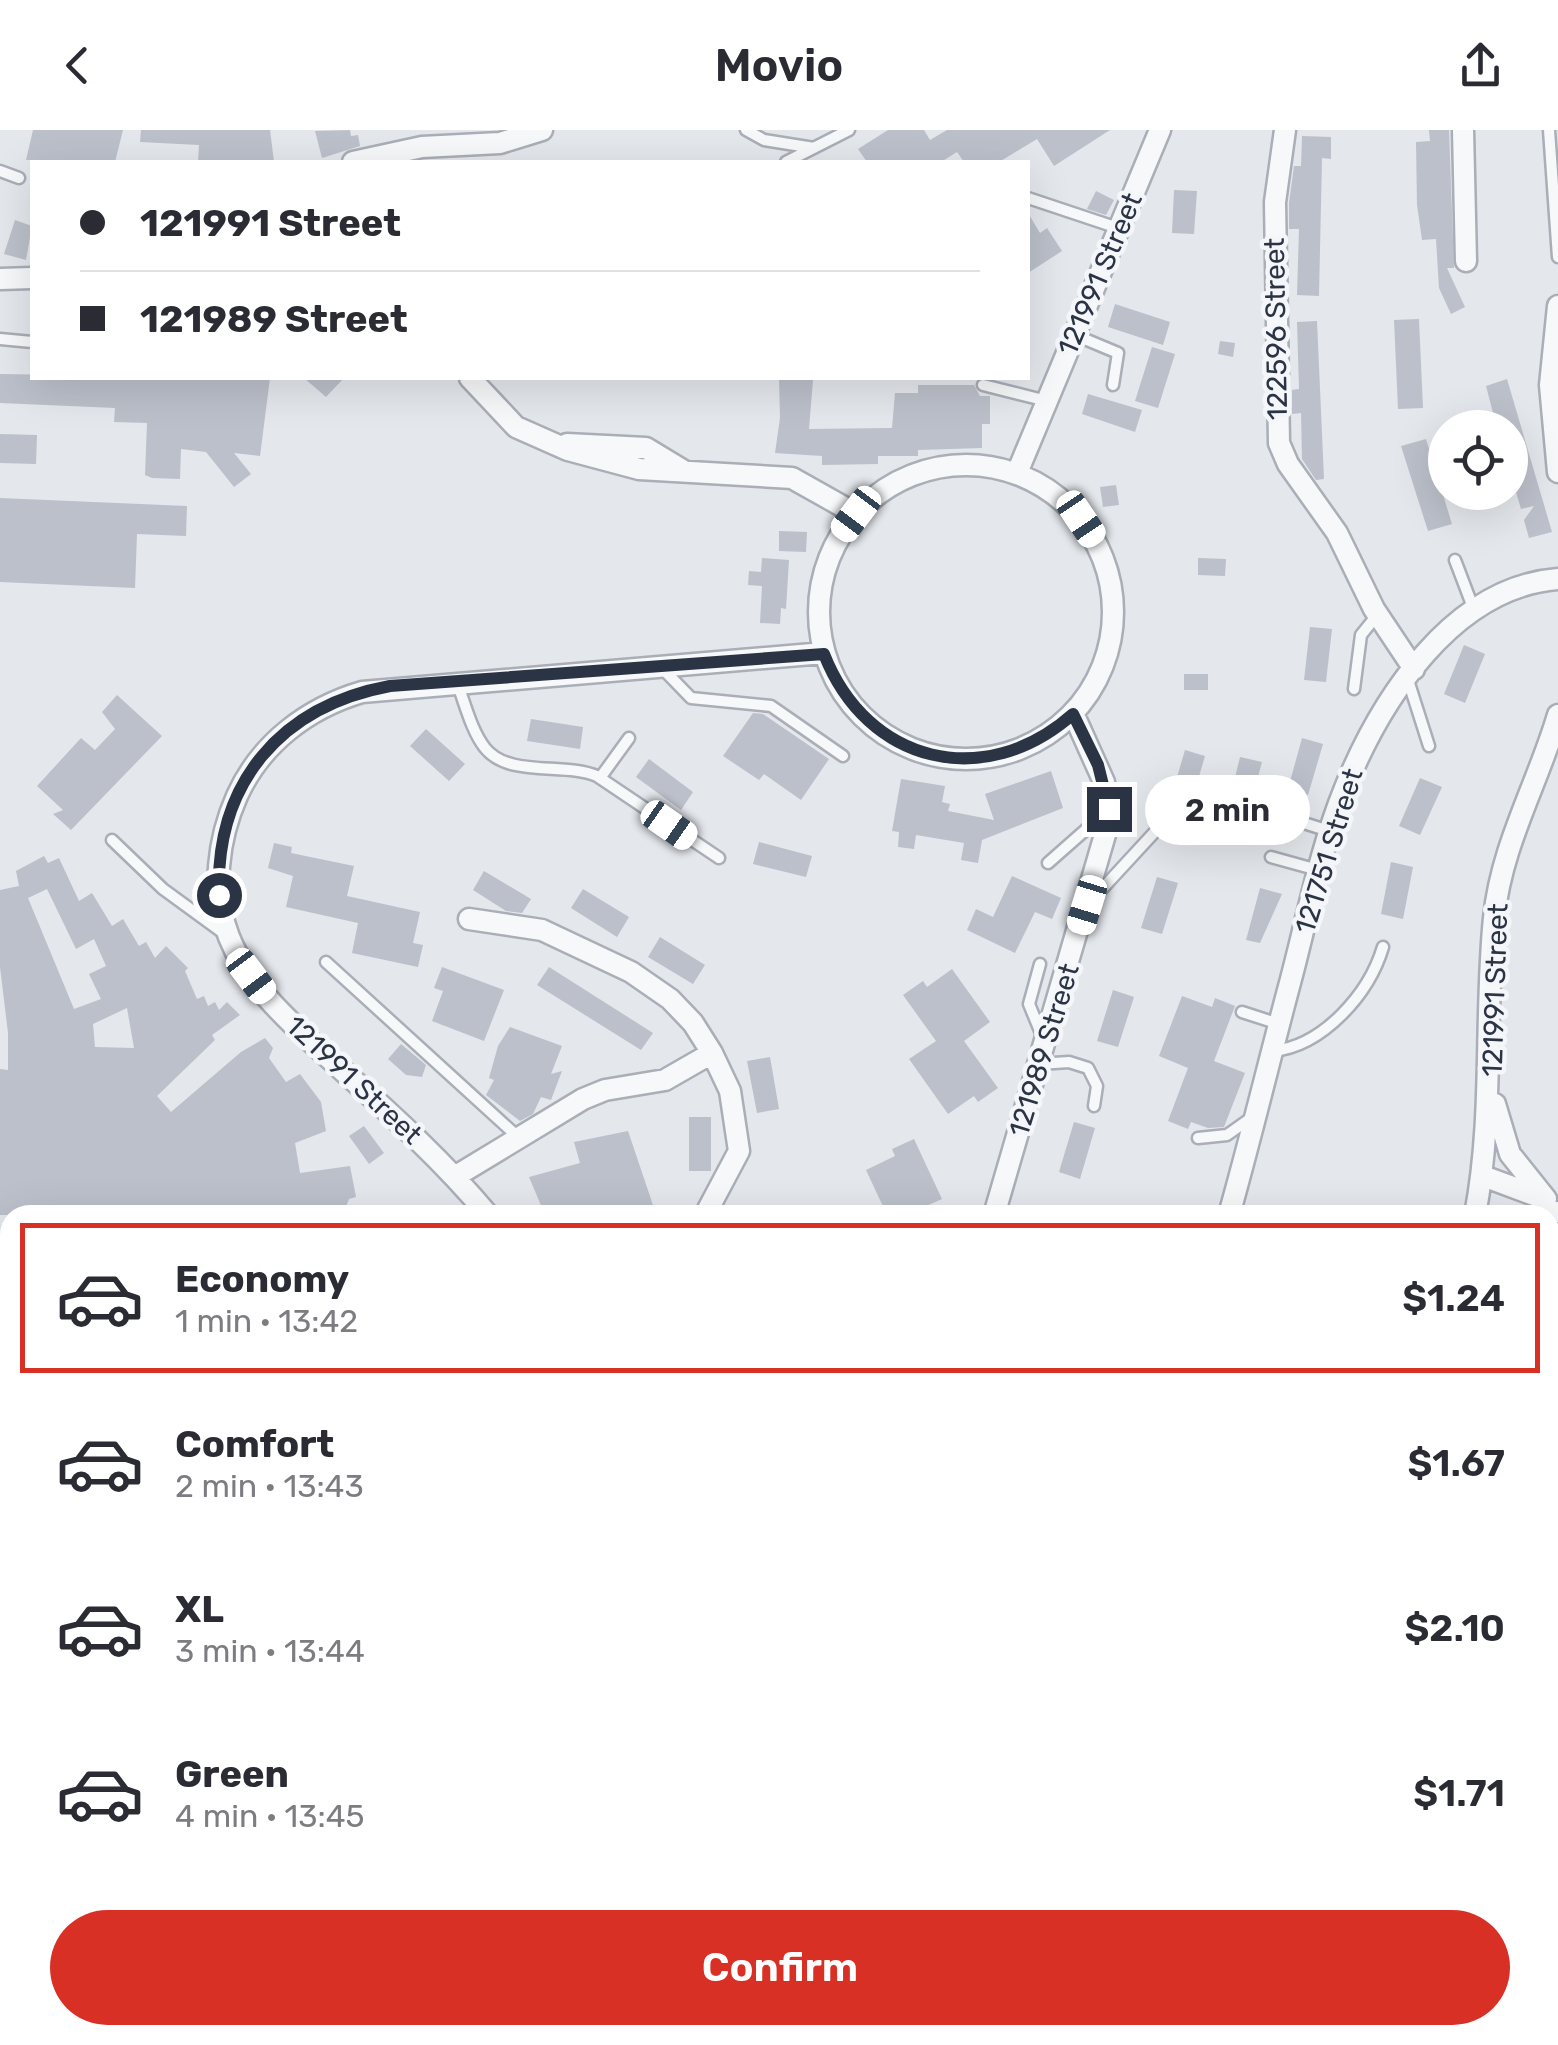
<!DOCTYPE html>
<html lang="en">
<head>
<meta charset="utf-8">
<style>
	:root { --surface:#fff; --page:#f2f2f3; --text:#2b2b33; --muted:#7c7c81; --line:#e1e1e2; --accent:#d93025 }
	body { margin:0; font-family:Rubik,sans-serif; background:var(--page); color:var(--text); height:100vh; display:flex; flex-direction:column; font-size:38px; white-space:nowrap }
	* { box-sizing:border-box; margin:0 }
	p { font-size:32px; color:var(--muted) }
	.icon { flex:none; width:55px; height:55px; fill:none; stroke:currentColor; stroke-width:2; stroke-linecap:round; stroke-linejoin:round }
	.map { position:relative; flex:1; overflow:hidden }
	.panel { position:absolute; left:0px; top:1075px; width:1560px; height:840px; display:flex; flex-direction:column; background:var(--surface); border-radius:30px 30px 0 0; box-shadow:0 10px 40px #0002 }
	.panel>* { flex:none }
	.guide { position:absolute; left:30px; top:30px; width:1000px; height:220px; border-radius:0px; box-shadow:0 10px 40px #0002; display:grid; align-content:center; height:220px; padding:0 50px; background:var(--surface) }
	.controls { position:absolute; left:1428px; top:280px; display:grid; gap:20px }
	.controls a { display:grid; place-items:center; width:100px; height:100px; border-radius:50%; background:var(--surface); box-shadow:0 10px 40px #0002; font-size:50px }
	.end { position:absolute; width:45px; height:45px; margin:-22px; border:12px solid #2b3445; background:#fff; box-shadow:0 0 0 5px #fff }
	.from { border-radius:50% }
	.bubble { position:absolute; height:70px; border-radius:35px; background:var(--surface); box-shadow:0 10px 40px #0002; font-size:32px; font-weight:600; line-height:70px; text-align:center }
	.car { position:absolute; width:30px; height:60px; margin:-30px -15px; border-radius:12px; box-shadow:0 0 8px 2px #0007; background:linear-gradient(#fff 24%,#345 0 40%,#fff 0 76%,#345 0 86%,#fff 0) }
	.guide b { display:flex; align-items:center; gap:35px; height:95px; font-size:38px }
	.guide b+b { border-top:2px solid var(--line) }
	.guide i { width:25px; height:25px; background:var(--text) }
	ul { padding:18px 0 0; list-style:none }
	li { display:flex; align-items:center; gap:30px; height:150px; margin:0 20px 15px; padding:0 30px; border:5px solid transparent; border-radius:0px }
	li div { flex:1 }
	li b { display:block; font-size:38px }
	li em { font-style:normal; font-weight:600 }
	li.current { border-color:var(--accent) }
	li>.icon { width:90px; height:90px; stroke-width:1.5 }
	.cta { display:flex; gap:20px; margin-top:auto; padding:20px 50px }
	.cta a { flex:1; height:115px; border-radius:60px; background:var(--accent); color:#fff; font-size:40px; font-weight:600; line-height:115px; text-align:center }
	header { display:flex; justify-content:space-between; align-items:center; height:130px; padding:0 50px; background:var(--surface); font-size:45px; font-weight:600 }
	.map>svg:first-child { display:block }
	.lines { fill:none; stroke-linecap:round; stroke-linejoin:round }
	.stream { stroke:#9fb4cc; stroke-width:5 }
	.building { fill:#bbc0ca; fill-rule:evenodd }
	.lane-casing { stroke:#a9aeb7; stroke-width:15 }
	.street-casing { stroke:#a9aeb7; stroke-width:25 }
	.secondary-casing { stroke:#a9aeb7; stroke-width:35 }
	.lane { stroke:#f7f8fa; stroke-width:10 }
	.street { stroke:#f7f8fa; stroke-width:20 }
	.secondary { stroke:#fff; stroke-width:30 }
	.rail-casing { stroke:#7d8696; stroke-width:9 }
	.rail { stroke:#f4f6f9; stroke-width:5; stroke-dasharray:15; stroke-linecap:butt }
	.route { stroke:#2b3445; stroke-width:12 }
	.labels { text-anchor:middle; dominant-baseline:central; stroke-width:9; stroke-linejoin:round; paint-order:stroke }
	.street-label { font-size:28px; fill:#2b3445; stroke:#f4f6f9 }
</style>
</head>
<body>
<header><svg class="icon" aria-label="back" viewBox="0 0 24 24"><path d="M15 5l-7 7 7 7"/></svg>Movio<svg class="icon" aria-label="share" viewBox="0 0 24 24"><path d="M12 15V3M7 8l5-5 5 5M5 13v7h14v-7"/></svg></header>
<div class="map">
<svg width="1558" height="1915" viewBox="0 0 1558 1915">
	<rect width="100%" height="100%" fill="#e4e7ec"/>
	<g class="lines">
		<!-- stream -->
		<path class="stream" d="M856 1905 867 1915"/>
	</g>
	<!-- building -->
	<path class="building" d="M33 0H123L115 32 26 30Z
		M141 0H270L274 32H198L199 15 140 12Z
		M350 0 351 6 358 5 360 16 322 28 315 1Z
		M888 0H924L930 10 947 0H1110L1054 36 1037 9 999 32H964L957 22 941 32H867L858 19Z
		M1429 0H1449L1454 138H1447L1465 177 1451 184 1439 158 1436 109 1422 110 1417 75 1416 12 1430 11Z
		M1302 6 1331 7V29L1322 28 1319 166 1297 165 1299 99H1289V73L1294 36H1301Z
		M1174 60 1197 61 1194 104 1172 103Z
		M1096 61 1114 70 1106 85 1087 79Z
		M1028 83 1040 103 1047 98 1062 121 1028 143Z
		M15 90 32 96 26 130 4 124Z
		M1115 174 1170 192 1163 215 1108 197Z
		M1419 189 1423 278 1398 279 1394 190Z
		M1317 191 1324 349 1316 350 1302 329 1301 283 1292 284V260L1299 259 1297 192Z
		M1220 211 1235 213 1233 227 1218 224Z
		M1152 217 1175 224 1158 278 1135 271Z
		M0 244 270 248 260 326 234 323 251 344 234 357 206 322 181 319 180 349 152 348 145 345 147 293 114 292 115 278 0 273Z
		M304 248H344L326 267Z
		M779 248 813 250 809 299 892 298 895 263H918V255H974L980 266H990V294H982V318L918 320V326H878V334L822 335V326L775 323 780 288Z
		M1507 249 1552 402 1529 408 1524 390 1534 376 1521 379 1510 342V298H1497L1486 256Z
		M1088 264 1142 280 1135 302 1082 284Z
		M0 304 37 305 36 334 0 333Z
		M1426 309 1452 394 1428 401 1401 316Z
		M1116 355 1119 375 1103 377 1100 357Z
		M0 368 187 376 186 406 137 404 135 458 0 452Z
		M779 401 807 402 806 422 779 421Z
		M762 428 789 430 786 479 781 478 780 494 760 493 762 456 748 455 749 441 761 442Z
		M1198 428 1226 429 1225 446 1198 445Z
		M1310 497 1332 499 1326 552 1304 550Z
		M1464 515 1485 524 1465 573 1444 564Z
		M1184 544H1208V560H1184Z
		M117 565 162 606 71 700 53 684 63 680 37 656 81 608 95 620 115 599 102 582Z
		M753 583 763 584 829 629 801 670 764 644 759 650 723 626Z
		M531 589 583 597 580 619 527 611Z
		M426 599 465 634 449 651 410 616Z
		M1302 608 1323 614 1308 665 1288 659Z
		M1185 620 1205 626 1190 677 1170 671Z
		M1240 627 1262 632 1248 685 1227 680Z
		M649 629 693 662 681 680 636 647Z
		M1051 641 1063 678 982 710 978 733 961 730 964 713 916 705 914 719 898 717 899 702 892 701 901 649 945 656 942 672 950 674 948 681 994 690 985 664Z
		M1420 648 1442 657 1420 705 1399 696Z
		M759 712 812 726 806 747 753 734Z
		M274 713 292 717 291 723 354 736 347 766 420 782 413 813 423 815 418 837 352 823 358 793 286 777 293 746 268 738Z
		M44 726 48 733 59 728 79 771 92 763 112 796 123 789 139 816 146 812 155 828 166 816 188 838 185 841 197 869 204 866 208 876 215 872 219 880 227 872 240 885 212 905 215 910 157 966 171 982 241 922 265 908 273 918 269 928 286 952 300 944 321 972 326 1001 295 1013 300 1043 350 1036 356 1067 349 1069 345 1080 322 1085H272L253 1080 250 1085H0V939L8 940V903L0 837V760L19 756 16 741ZM47 759 76 819 94 809 106 836 89 844 101 869 74 879 28 768ZM127 878 134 918 95 917 93 894Z
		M1391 732 1413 737 1403 789 1381 784Z
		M484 741 531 769 522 783 506 781 473 760Z
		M1012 746 1061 768 1052 789 1035 782 1015 823 967 800 976 779 993 787Z
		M1157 747 1178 753 1162 804 1141 798Z
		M1260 758 1282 764 1260 813 1246 810Z
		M583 759 629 787 617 807 571 778Z
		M660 807 705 835 693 854 648 827Z
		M442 837 504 860 484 911 432 891 443 861 434 858Z
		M549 837 653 903 641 920 537 855Z
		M952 839 990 892 964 911 998 958 978 972 974 966 948 984 909 929 936 911 903 865 923 851 927 857Z
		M1113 860 1134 867 1118 917 1097 911Z
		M1182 866 1212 877 1215 868 1235 876 1214 931 1245 943 1224 997 1208 998 1191 992 1188 999 1168 991 1188 938 1159 926Z
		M510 897 562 916 551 944 562 941 551 970 541 967 533 984 520 991 486 965 494 950 489 948 498 916Z
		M401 914 426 935 422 947 406 945 388 929Z
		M770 927 779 979 757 983 747 931Z
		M689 987H711V1041H689Z
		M1074 992 1095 998 1080 1049 1059 1042Z
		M364 996 384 1023 369 1034 349 1006Z
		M628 1001 655 1081 545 1085 529 1047 580 1033 574 1012Z
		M914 1009 942 1069 906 1085H887L866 1040 895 1026 892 1019Z
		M0 1887 10 1905 20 1915H0Z"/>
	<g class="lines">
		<!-- lane casing -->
		<g class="lane-casing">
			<path id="lane" d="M746 0 764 10 814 18
				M1549 0 1558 127
				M786 32 849 0
				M0 41 19 48
				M1028 68 1118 98
				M1075 205 1118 223 1113 255
				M0 209 32 212
				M983 255 1047 271
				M1455 430 1474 480
				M661 537 691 568 771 576 843 626
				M1408 550 1429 616
				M457 553C465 573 471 600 485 618 509 648 564 632 597 646L719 728
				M1354 559 1361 505 1378 484
				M600 648 629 608
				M1282 686 1329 701
				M112 710 163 759 226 805
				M1271 727 1318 740
				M1048 733 1107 681
				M1091 771 1163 693
				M326 832 518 1007
				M1040 834 1029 874 1043 908
				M1242 882 1279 894
				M1273 921C1323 916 1369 864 1383 817
				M1039 934 1069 932 1088 938 1097 956 1094 976
				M1198 1008 1227 1005 1251 988
				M1121 1905 1133 1915
				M588 1915 590 1905
				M996 1915 1000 1905
				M1246 1915 1254 1905
				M1324 1915 1339 1905"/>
		</g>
		<!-- street casing -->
		<g class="street-casing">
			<path id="street" d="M1285 0 1275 72 1279 313 1288 334 1337 403 1374 479 1414 539
				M1463 0 1466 131
				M353 32 422 17 500 13 542 0
				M0 149 32 148
				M1558 176 1550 255 1558 342
				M470 248 516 297 568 320 639 339 792 348 856 384
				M567 314 646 318 684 341
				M819 482a147 147 0 1 1 294 0a147 147 0 1 1-294 0Z
				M1017 343 1160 0
				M469 789 542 800 631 842 670 869 693 893 712 923
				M1495 974 1510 1024 1546 1069
				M456 1046 583 969 605 960 665 950 712 923 730 961 739 1021 705 1085
				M1483 1046 1542 1068
				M488 1085C444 1032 393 986 342 940 300 901 251 862 229 807 211 761 218 709 237 666 261 613 308 578 362 562L824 523
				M994 1085 1109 691 1104 652 1073 583
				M1229 1085C1251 1007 1270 927 1291 849 1308 785 1320 719 1345 658 1381 569 1453 457 1558 449
				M1475 1085C1494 986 1484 887 1494 788 1501 716 1538 653 1558 585
				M1533 1085 1558 1082
				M0 1697 10 1688
				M0 1809H10
				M213 1905 226 1915
				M358 1915 375 1905"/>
		</g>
		<!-- secondary casing -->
		<g class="secondary-casing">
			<path id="secondary" d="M1550 1545 1558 1533
				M1312 1915 1318 1905"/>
		</g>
		<!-- lane -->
		<use href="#lane" class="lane"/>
		<!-- street -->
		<use href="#street" class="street"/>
		<!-- secondary -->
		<use href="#secondary" class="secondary"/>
		<!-- rail casing -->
		<g class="rail-casing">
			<path id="rail" d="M1550 1698 1558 1685
				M1550 1773 1558 1760
				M1550 1802 1558 1788
				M1550 1890 1558 1876
				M1423 1915 1429 1905
				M1484 1915 1490 1905
				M1536 1915 1542 1905"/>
		</g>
		<!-- rail -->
		<use href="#rail" class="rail"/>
	</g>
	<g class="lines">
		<!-- route -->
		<path class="route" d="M219 765C215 653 281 576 390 556L824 524C867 634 985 662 1073 584L1098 635 1109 679"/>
	</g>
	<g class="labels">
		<!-- street labels -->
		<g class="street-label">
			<text transform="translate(1100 144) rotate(-67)">121991 Street</text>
			<text transform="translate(1276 199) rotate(-91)">122596 Street</text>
			<text transform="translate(1329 721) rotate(-73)">121751 Street</text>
			<text transform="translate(1495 860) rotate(-88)">121991 Street</text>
			<text transform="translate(1044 920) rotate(-73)">121989 Street</text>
			<text transform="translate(354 950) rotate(43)">121991 Street</text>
		</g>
	</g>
</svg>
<div class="controls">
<a><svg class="icon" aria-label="locate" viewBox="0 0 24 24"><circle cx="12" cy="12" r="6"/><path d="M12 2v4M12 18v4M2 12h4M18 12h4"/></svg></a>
</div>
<i class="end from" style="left:219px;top:765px"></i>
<i class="end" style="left:1109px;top:679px"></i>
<div class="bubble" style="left:1145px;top:645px;width:165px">2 min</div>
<i class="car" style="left:856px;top:384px;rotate:217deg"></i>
<i class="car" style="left:1081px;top:389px;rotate:146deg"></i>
<i class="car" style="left:669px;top:695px;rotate:125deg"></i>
<i class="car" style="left:1087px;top:775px;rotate:197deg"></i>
<i class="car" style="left:251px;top:846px;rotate:143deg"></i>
<div class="guide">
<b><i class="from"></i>121991 Street</b>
<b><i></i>121989 Street</b>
</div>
<section class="panel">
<ul>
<li class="current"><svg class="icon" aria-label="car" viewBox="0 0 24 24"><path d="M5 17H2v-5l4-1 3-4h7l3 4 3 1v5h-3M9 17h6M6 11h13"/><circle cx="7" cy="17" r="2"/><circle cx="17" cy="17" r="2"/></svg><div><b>Economy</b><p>1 min · 13:42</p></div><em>$1.24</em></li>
<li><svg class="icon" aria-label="car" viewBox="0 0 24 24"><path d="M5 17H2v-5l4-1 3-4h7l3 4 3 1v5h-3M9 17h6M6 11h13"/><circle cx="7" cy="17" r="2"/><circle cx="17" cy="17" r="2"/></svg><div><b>Comfort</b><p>2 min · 13:43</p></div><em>$1.67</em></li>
<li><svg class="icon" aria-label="car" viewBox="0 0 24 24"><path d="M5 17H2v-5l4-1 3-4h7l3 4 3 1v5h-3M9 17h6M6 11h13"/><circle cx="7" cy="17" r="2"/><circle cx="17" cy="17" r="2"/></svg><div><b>XL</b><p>3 min · 13:44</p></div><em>$2.10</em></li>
<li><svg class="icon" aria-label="car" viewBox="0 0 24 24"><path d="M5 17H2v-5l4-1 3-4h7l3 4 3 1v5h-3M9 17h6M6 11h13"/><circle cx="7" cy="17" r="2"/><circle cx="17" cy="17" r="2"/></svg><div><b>Green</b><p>4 min · 13:45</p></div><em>$1.71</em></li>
</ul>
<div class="cta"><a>Confirm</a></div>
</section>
</div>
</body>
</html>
